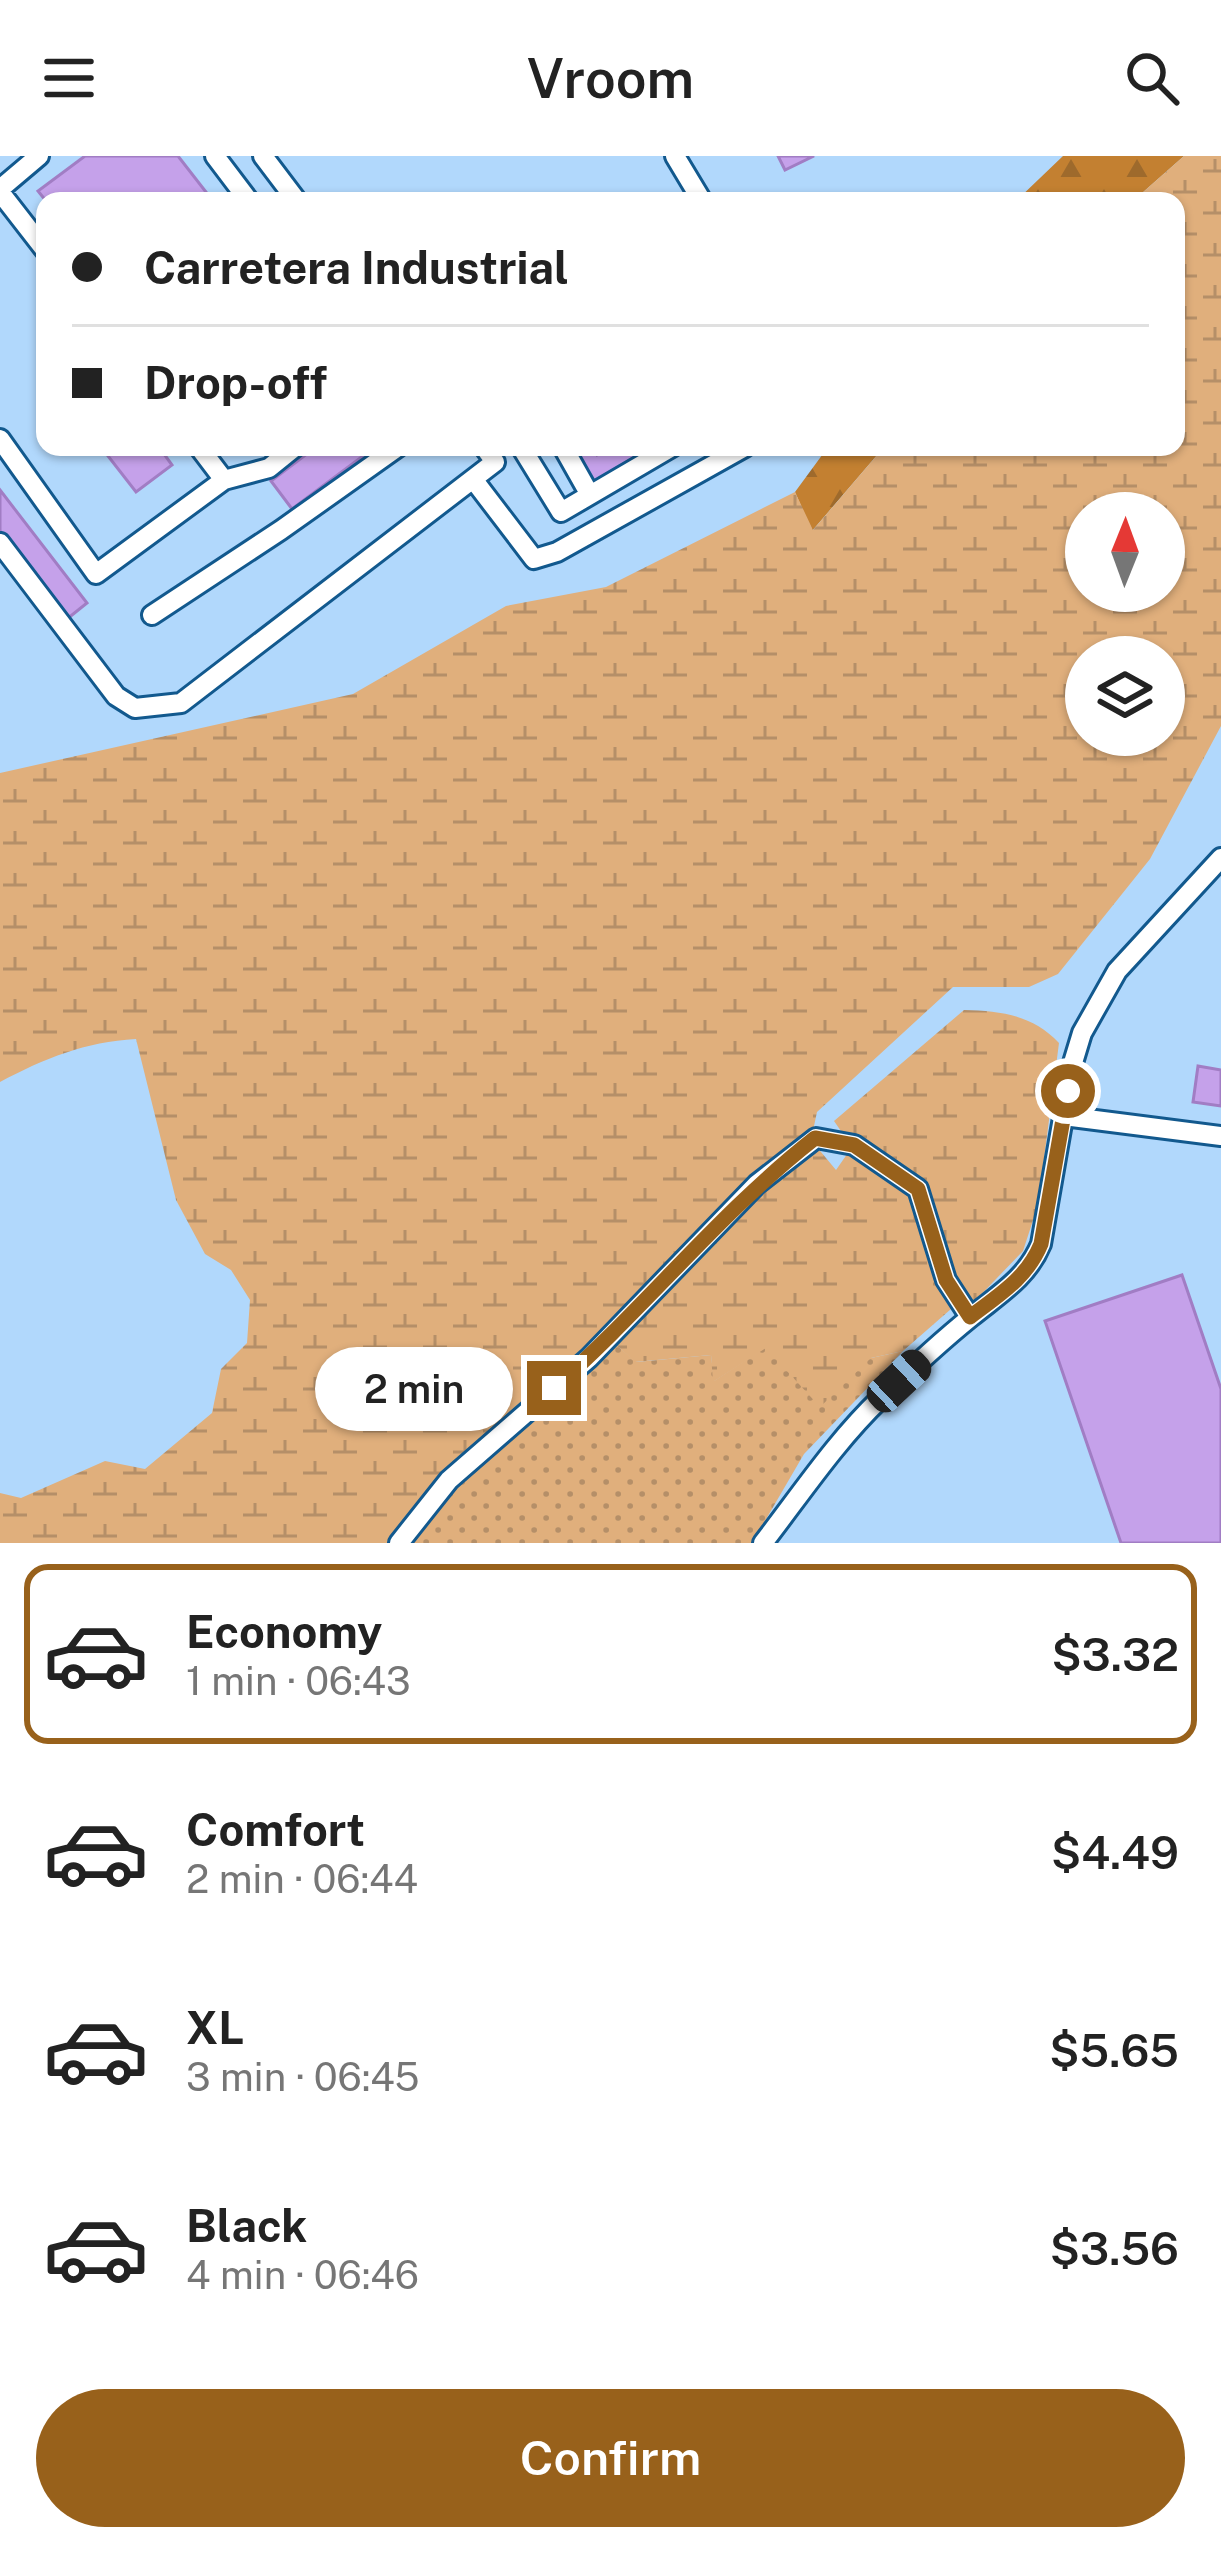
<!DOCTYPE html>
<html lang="en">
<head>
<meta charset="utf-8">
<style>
	:root { --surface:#fff; --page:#f6f6f6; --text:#222; --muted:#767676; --line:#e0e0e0; --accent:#98611b }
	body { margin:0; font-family:"Public Sans",sans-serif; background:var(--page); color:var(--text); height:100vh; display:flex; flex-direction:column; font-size:45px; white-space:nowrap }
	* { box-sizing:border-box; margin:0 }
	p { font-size:39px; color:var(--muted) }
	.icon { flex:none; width:66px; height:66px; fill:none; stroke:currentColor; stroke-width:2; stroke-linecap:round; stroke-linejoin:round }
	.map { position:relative; height:1387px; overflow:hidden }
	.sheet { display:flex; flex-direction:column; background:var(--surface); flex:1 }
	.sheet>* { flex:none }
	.top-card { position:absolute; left:36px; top:36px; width:1149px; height:264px; border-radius:24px; box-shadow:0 3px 9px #0004; display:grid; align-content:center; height:264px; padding:0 36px; background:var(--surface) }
	.needle { width:78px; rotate:1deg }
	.controls { position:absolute; left:1065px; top:336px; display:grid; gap:24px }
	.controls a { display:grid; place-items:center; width:120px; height:120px; border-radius:50%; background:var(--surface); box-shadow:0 3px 9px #0004; font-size:60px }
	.end { position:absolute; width:54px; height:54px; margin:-27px; border:15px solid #98611b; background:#fff; box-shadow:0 0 0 6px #fff }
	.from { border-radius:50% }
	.bubble { position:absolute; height:84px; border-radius:42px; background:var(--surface); box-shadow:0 3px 9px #0004; font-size:39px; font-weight:600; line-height:84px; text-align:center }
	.car { position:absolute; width:36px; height:72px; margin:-36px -18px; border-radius:15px; box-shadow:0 0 9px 3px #0007; background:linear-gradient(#222 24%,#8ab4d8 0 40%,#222 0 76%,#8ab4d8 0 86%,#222 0) }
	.top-card b { display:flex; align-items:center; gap:42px; height:114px; font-size:45px }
	.top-card b+b { border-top:3px solid var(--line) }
	.top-card i { width:30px; height:30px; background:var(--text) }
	ul { padding:21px 0 0; list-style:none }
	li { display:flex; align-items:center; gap:36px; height:180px; margin:0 24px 18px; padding:0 12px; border:6px solid transparent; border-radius:24px }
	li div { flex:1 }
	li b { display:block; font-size:45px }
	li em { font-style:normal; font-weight:600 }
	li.selected { border-color:var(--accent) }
	li>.icon { width:108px; height:108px; stroke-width:1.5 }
	.button { display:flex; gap:24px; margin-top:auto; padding:24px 36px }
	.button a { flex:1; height:138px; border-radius:72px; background:var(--accent); color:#fff; font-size:48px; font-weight:600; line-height:138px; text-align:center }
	header { display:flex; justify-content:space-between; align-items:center; height:156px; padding:0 36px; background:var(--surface); font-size:54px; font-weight:600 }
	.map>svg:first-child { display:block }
	.grass { fill:url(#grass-dots) }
	.forest { fill:url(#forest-firs) }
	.wetland { fill:url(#wetland-marsh); fill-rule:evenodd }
	.building { fill:#c5a1ea; stroke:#a17dc4; stroke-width:3 }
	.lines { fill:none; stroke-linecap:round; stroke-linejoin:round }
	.minor-casing { stroke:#12598e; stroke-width:24 }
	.minor { stroke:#fff; stroke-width:18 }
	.route { stroke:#98611b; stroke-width:15 }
</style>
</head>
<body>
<header><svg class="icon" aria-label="menu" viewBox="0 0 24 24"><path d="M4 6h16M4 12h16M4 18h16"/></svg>Vroom<svg class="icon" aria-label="search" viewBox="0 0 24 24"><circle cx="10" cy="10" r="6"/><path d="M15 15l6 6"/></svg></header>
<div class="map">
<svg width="1221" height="1387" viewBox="0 0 1221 1387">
	<defs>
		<pattern id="grass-dots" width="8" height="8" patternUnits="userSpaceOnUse" patternTransform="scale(3)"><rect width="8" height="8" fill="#e0af7c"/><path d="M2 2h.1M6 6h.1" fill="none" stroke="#b58f68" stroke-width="1.8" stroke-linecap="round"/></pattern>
		<pattern id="forest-firs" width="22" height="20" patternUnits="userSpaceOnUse" patternTransform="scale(3)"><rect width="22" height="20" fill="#c38031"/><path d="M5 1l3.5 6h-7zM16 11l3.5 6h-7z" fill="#9e6a2c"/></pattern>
		<pattern id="wetland-marsh" width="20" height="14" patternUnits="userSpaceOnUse" patternTransform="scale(3)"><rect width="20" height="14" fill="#e0af7c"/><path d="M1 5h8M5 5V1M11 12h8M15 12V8" fill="none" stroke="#b58f68"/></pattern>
	</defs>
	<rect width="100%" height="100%" fill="#b1d8fc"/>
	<!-- grass -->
	<path class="grass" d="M612 1185 636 1206 711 1199 714 1225 766 1191 871 1202 903 1195 804 1298 752 1387H394Z"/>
	<!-- forest -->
	<path class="forest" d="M1063 0H1184L1133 45H1016Z
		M828 291H884L812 375 795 336Z"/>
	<!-- wetland -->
	<path class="wetland" d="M1184 0H1221V570L1150 703 1058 818 1029 831H953L817 956 811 984 836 1014 852 991 834 965 964 854C1001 855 1033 859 1059 887L1038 1049 1023 1095 971 1149 951 1153 903 1195 871 1202 820 1251 766 1192 713 1226 711 1199 635 1206 612 1185 394 1387H0V1337L21 1342 105 1305 145 1313 212 1257 221 1213 247 1187 250 1144 231 1114 205 1098 176 1044 136 883C85 886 45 902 0 926V617L353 538 506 450 606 431 795 336 813 374 884 291H1176V45H1133ZM1086 357H1164V435H1086ZM1086 501H1164V579H1086Z"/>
	<!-- building -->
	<path class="building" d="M85 0H178L213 45H46L38 35Z
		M778 0H814L785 14Z
		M101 291H159L172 309 136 336Z
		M316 291H375L292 353 271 325Z
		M569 291H592L597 299 610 291H633L638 299 591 327Z
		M0 334 87 447 67 463 0 375Z
		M1198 910 1221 914V950L1193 946Z
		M1182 1119 1221 1233V1387H1121L1045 1165Z"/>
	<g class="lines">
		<!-- minor casing -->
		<g class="minor-casing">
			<path id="minor" d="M215 0 249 45
				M263 0 297 45
				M675 0 702 45
				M0 33 39 0
				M0 36 45 94
				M0 283 96 418 224 324 199 291
				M528 291 523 294 561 356 672 291
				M563 291 590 339
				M473 323 534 403 557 396 745 291
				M224 324 269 312 295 291
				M0 387 116 540 135 552 181 547 495 306 484 291
				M152 459 281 374 398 291
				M1064 960 1221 980
				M399 1387 449 1324 589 1202 757 1028 816 982 854 989 918 1033 946 1124 970 1161
				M763 1387C801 1338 836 1285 881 1242 910 1214 940 1186 971 1161 999 1138 1027 1122 1041 1088L1072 910 1082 877 1117 815 1221 702"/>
		</g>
		<!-- minor -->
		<use href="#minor" class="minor"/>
	</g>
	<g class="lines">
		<!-- route -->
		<path class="route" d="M554 1232C645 1152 719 1057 815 982L854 989 918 1033 946 1124 970 1161C999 1139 1027 1122 1041 1088L1068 935"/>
	</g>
</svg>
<div class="controls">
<a><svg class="needle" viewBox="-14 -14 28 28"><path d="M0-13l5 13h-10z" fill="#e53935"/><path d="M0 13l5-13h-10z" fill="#767676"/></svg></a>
<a><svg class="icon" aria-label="layers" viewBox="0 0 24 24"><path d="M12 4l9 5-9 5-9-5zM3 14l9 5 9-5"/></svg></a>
</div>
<i class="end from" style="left:1068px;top:935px"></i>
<i class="end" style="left:554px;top:1232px"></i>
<div class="bubble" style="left:315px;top:1191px;width:198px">2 min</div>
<i class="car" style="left:899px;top:1225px;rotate:47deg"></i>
<div class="top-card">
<b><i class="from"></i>Carretera Industrial</b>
<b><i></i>Drop-off</b>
</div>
</div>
<section class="sheet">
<ul>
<li class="selected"><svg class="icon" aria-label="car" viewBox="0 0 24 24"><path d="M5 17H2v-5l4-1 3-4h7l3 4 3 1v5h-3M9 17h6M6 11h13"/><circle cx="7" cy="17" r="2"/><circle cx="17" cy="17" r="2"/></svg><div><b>Economy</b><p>1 min · 06:43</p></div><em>$3.32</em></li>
<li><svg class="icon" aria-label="car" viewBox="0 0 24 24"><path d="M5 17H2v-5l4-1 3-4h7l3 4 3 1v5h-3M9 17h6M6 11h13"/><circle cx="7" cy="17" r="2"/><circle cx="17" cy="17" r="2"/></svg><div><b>Comfort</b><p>2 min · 06:44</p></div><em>$4.49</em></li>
<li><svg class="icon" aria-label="car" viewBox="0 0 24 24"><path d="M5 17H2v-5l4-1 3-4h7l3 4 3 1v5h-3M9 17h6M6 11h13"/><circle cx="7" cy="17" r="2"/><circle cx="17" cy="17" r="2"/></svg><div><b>XL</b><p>3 min · 06:45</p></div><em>$5.65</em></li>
<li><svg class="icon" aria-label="car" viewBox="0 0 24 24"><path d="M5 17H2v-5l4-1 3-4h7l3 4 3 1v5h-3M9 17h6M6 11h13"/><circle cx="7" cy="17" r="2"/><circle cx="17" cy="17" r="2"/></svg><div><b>Black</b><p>4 min · 06:46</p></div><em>$3.56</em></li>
</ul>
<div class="button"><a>Confirm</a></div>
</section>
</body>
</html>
